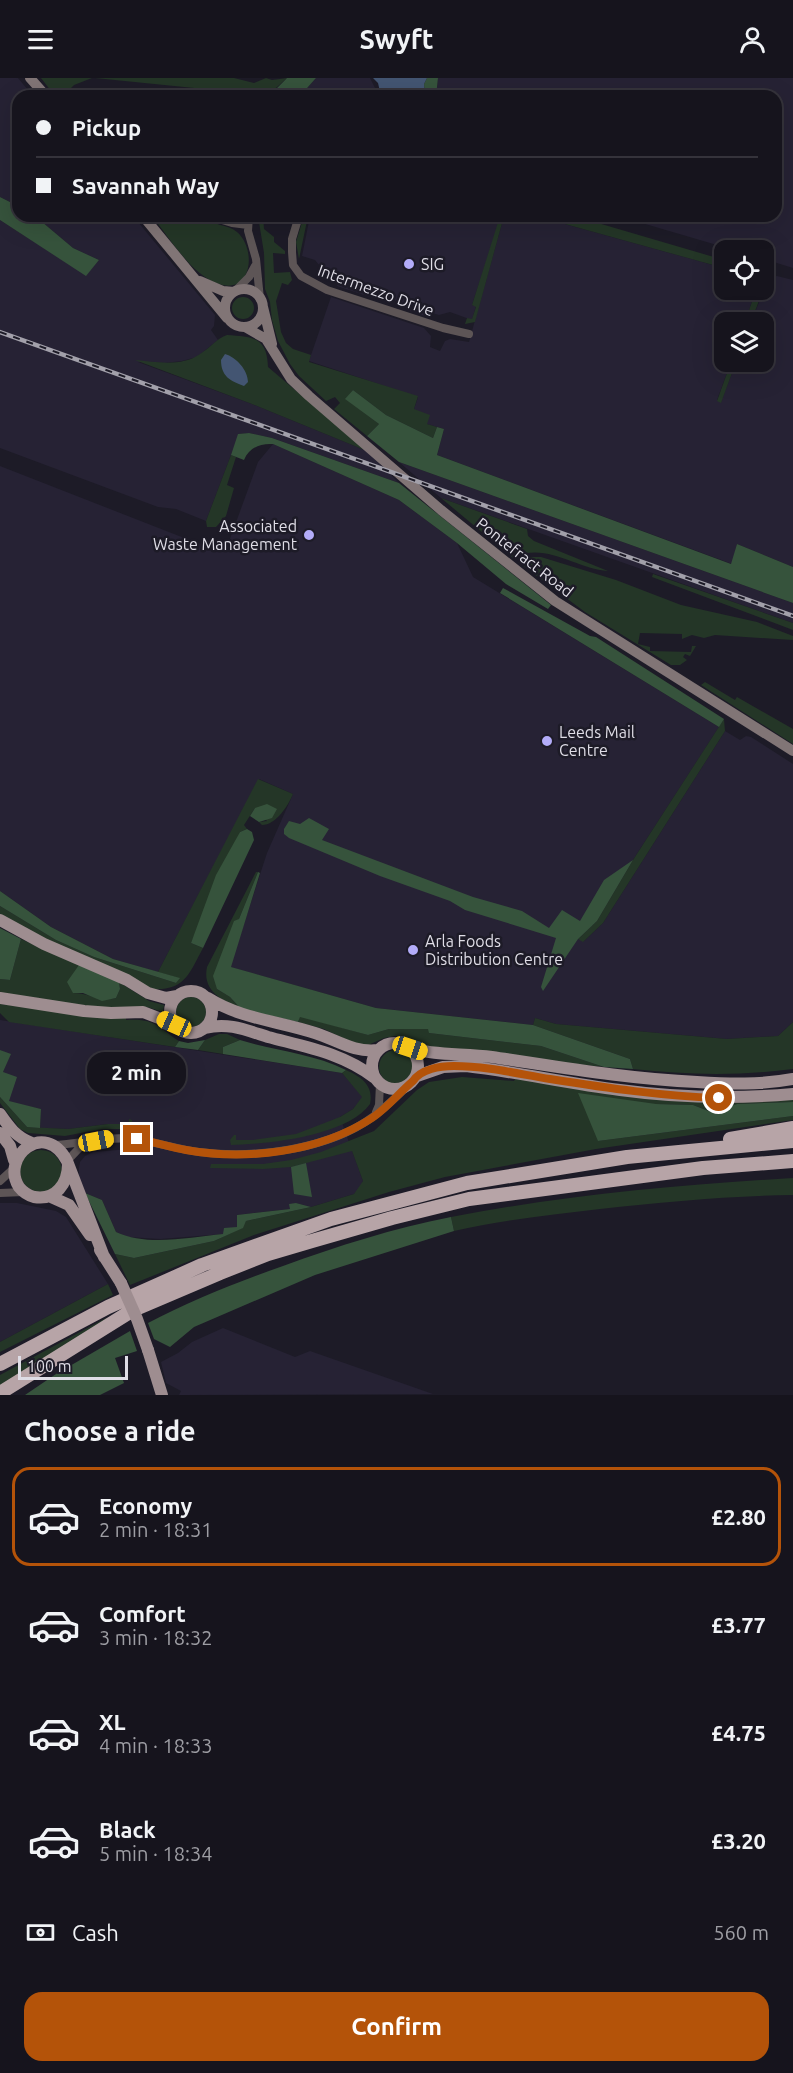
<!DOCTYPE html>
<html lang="en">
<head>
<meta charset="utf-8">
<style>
	:root { --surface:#16141d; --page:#1f1d26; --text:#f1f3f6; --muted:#9e9ea4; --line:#35333b; --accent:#b45309 }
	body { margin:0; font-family:Ubuntu,sans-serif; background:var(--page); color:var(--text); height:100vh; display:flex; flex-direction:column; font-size:22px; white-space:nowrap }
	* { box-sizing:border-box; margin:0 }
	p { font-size:20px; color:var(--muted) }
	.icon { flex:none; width:33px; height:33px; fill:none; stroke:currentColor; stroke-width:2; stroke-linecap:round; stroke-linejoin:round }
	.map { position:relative; height:1317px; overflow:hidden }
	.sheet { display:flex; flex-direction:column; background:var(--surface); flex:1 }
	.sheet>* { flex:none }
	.hud { position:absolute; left:12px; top:12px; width:770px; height:132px; border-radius:18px; box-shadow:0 6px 24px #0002,0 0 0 2px var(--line); display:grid; align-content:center; height:132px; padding:0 24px; background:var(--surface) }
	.buttons { position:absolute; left:714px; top:162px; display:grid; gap:12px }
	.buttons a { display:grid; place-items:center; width:60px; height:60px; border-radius:12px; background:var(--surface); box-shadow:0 6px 24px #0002,0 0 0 2px var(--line); font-size:30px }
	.scale { position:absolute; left:18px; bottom:15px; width:110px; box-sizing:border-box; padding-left:6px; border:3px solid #dfdde6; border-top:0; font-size:16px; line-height:21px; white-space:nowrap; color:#dfdde6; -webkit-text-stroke:4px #1d1b27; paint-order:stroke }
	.end { position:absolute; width:27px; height:27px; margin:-14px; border:8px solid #b45309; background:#fff; box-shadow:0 0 0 3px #fff }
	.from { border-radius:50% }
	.bubble { position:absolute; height:42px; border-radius:18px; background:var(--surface); box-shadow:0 6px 24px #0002,0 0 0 2px var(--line); font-size:20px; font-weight:700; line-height:42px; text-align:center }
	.car { position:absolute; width:18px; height:36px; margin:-18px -9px; border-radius:8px; box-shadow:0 0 4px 2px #0007; background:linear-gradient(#f5c518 24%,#345 0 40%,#f5c518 0 76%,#345 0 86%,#f5c518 0) }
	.hud b { display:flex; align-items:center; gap:21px; height:57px; font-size:22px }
	.hud b+b { border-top:2px solid var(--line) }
	.hud i { width:15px; height:15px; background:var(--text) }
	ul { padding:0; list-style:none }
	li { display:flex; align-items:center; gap:18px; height:99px; margin:0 12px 9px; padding:0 12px; border:3px solid transparent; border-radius:18px }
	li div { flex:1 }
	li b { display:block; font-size:22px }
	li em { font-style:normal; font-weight:700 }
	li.on { border-color:var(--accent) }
	li>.icon { width:54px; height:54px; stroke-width:1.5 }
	h2 { padding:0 24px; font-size:27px; line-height:72px }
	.pay { display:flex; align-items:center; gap:15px; height:66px; padding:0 24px; font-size:22px }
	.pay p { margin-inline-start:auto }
	.button { display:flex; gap:12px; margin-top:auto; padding:12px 24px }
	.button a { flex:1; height:69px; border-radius:18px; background:var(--accent); color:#fff; font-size:24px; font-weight:700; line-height:69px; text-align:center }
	header { display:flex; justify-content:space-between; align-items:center; height:78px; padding:0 24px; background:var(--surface); font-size:27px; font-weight:700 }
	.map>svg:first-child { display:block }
	.built { fill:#262234 }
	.green { fill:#243627 }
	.forest { fill:#36533c }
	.water { fill:#435572 }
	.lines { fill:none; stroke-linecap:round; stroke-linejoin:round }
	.minor { stroke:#5d5556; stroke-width:8 }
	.secondary { stroke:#817576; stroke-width:10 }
	.primary { stroke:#9e8d90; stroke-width:12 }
	.motorway { stroke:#b7a4a7; stroke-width:14 }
	.rail-casing { stroke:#a2a0aa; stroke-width:4.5 }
	.rail { stroke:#1d1b27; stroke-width:2; stroke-dasharray:7; stroke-linecap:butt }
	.primary-bridge { stroke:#9e8d90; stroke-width:12 }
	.route { stroke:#b45309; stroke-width:8 }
	.poi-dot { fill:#b3acf9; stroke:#1d1b27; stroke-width:2 }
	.labels { text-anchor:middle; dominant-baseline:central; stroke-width:5; stroke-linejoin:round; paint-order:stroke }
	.poi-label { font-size:16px; fill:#dfdde6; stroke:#1d1b27; text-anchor:start }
	.street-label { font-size:16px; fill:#dfdde6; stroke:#1d1b27 }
</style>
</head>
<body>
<header><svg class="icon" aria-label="menu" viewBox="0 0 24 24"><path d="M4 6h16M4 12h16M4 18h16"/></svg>Swyft<svg class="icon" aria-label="person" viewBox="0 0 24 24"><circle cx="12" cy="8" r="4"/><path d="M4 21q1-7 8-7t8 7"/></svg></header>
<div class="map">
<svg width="793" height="1317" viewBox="0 0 793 1317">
	<rect width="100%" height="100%" fill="#1d1b27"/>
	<!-- built -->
	<path class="built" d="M0 0H18L33 18H18V128L0 119Z
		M316 0H370L379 18H300Z
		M438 0H793V190L764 181V172H734L618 138H776V18H436Z
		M35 138H133L215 237 214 248 211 252 218 262 197 279 182 283 165 285 138 284 252 326 367 373 399 405 272 360 249 355 239 356 206 443 176 431 158 429 0 370V142L86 197 99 182 73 170Z
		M310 138H501L472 227 476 228 472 242 450 234 439 237 432 235 431 240 407 232 403 225 394 222 388 225 337 208 340 201 323 196 324 193 315 182 302 178Z
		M504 138H536L724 190V212H756L745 244H724V284H731L717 322 721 324 736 284H764V244H751L764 212 766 200 777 198 793 202V489L737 466 732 486 437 377 444 351 427 346 414 331 418 319 309 283 331 219 424 250 431 258 430 269 440 273 445 263 450 261 469 264Z
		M273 366 399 422 457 465 473 499 719 649 633 782 583 864 603 845 725 653 740 662 746 658 751 659 793 686V944L778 958 727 961 556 946 535 940 533 947 376 930 230 889 267 775 293 716 259 701 158 894 113 881 51 849 0 813V388L197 465 227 469 258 384Z
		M399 384 793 525V545L441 420Z
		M0 942 342 995 363 1019 353 1031 340 1039 363 1103 360 1110 354 1116 311 1129 296 1125 290 1131 237 1137V1149L224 1156 160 1161 128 1159 116 1154 102 1122 85 1115 79 1099V1090L80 1084 85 1078 93 1074 130 1071 134 1047 129 1042V1046H108L68 1051 40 1050 41 1031 9 1024 3 994 10 977 0 972Z
		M0 1125H17L56 1133 66 1139 108 1206 0 1264Z
		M223 1250 295 1279 310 1273 433 1316 179 1317 181 1313 166 1305 161 1284 178 1275 192 1264Z"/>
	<!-- green -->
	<path class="green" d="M41 0H92L74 7 67 14 61 16 51 13Z
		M95 0H234L254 5 266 0 272 2 287 0 267 18H245L214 12Z
		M152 138C166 138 181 136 194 138 203 139 212 144 220 147 226 148 232 150 237 154 257 171 252 217 219 206 192 198 169 159 152 138Z
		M258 138H263L264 151 274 159V164L285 173V176L273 175 274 195 290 194 292 202 288 207 282 205 276 223 281 254 286 265 293 271 311 277 309 284 418 318 414 331 430 337 427 346 437 349 433 360 386 337 353 312 346 321 379 346 367 358 334 331 340 325 335 319 326 323 299 298 290 286 278 263 272 242 270 224 265 211 264 175Z
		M304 138H308L299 181 296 164Z
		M500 138H504L475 244 465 246 467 240 472 241 476 229 472 227Z
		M536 138H574L724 182V190Z
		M756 212H763L751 244H745Z
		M232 230a11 11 0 1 1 22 0a11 11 0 1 1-22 0Z
		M227 257C253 259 267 259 268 289L367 373 252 326 135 282C156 284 182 289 200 276 210 270 217 260 227 257Z
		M731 284H736L721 325 717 323Z
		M231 377 236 379 227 407 234 410 226 438 216 449H207L206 443Z
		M441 420 527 451 528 458 534 463 608 493C576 491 545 463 513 480Z
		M530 479H541L616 502 681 527 757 544 793 558V562L715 557 704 560 692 557 682 561V556L640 555 638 566 650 569V573L691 574 692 568H696L690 578 685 576 683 579 687 582 680 587H671L585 534 518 484Z
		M653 496 793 545V552L652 499Z
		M705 604 735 622 737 619 793 651V666L701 607Z
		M724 641 725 653 603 845 583 864 578 861 597 843 633 782Z
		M258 701 293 716C288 728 276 747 262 747L259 744 267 743 255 730 244 747 247 751 240 754 191 865 203 870C190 894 185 913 153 911V913L0 839V828L56 862 94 879 176 905 179 900 158 894Z
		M256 794H258L239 841 217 911 230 919 241 931C222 922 202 913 207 889Z
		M21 861 79 887 73 915C91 915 97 924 116 920L120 911 119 904 149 923 164 927 163 934 147 929 102 930 0 917V901L10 902Z
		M176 934a15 15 0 1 1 30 0a15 15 0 1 1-30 0Z
		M0 926 126 939V942C156 940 157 949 179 963L175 969 9 944 0 935Z
		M300 938 368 957 389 951H429V955L541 968 604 989 432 971 406 960 395 958 384 960 368 967 355 966 324 951 298 944Z
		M535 940 556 946 727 961 778 958 793 944V991C740 998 686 997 633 991L630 981 533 947Z
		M219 956H227L240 962 223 969V976L198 972 205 962Z
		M379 989a17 17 0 1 1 34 0a17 17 0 1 1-34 0Z
		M346 992C361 999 374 1007 370 1026 347 1058 269 1066 231 1067L230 1062 234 1057H236V1062H253L296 1056 340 1039 353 1031 362 1019 342 995Z
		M462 999 514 1003 515 1001 793 1021V1024L737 1026 711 1034 693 1027 656 1026 598 1063 793 1038V1042L596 1071 445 1099 389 1114 254 1157 130 1207 115 1176 134 1180 214 1163 242 1150 246 1143 311 1129 354 1116 363 1103 352 1073 291 1089 263 1091 210 1090 211 1086H263L291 1082 321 1074 374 1053 417 1012 429 1004Z
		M0 1019 27 1049 68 1051 108 1046H129V1041L132 1042 133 1051H102L65 1058 28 1055 20 1051 0 1025Z
		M20 1093a21 21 0 1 1 42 0a21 21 0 1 1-42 0Z
		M793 1100V1117C728 1118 664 1124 600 1131 551 1137 502 1142 454 1153L451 1139C565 1117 677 1107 793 1100Z
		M108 1206 113 1217 0 1274V1264Z
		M106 1240 108 1243 0 1311V1297Z"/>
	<!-- forest -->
	<path class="forest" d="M287 0H316L300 18H276L275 12Z
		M427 0H438L436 18H425L424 6Z
		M104 13 166 18H94Z
		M0 119 18 128V138H35L73 170 99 182 86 198 0 142Z
		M353 312 386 337 433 360 437 349 444 351 437 377 731 486 737 466 793 489V525L399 384 367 358 379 346 345 321Z
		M249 355 272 360 399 405 551 527 548 531 506 506 457 465 399 422 273 366C260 365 249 370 244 382L231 377 238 356Z
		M503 510 590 558 596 559 724 641 719 649 500 515Z
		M267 726 277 731 272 740 259 744 250 738 255 730Z
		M309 740 329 751 322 762 473 819 522 833 549 850 562 832 580 843 604 802 633 782 597 843 578 861 543 913 541 909 556 860 465 832 450 823 380 798 289 760 284 756V751L289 743 300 746Z
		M247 751 252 754 254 762 203 870 191 865 216 797 240 754Z
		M258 794 260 795 231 889 376 930 533 947 630 981 633 991 604 989 541 968 429 955 428 951H389L368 957 300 939 298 944 241 931 230 919 217 911 213 898 234 843 239 841Z
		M0 813 51 849 113 881 180 900 176 905 94 879 56 862 0 828Z
		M0 850 21 861 10 902 0 901Z
		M79 887 119 904 120 911 116 920 102 923 83 915H73L67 904Z
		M205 962 198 972 175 969 179 963 188 965Z
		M240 962C275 973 312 975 346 992L342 995 223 976V969Z
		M0 972 11 976 3 994 17 999 9 1023 41 1031 40 1050 27 1049 0 1019Z
		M578 1015 656 1026 693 1027 711 1034 737 1026 793 1024V1038L598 1063Z
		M306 1085 312 1119 294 1116 291 1089Z
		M85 1115 102 1122 116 1154C148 1169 190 1159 223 1156L224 1150 237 1149V1137L290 1131 289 1126 296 1125 311 1129 246 1143 243 1150 214 1163 134 1180 115 1176Z
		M451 1139 454 1153 315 1197 194 1249 170 1269 154 1261 148 1245C192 1222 237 1204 283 1188 338 1168 394 1150 451 1139Z
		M130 1253 137 1273 115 1280 124 1305 100 1317H25L56 1296Z"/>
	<!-- water -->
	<path class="water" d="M373 0H427L424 6 425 18H381L378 5Z
		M225 276C236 279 248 292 248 304L244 308C230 303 221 298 221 282Z"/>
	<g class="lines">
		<!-- minor -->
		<path class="minor" d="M209 138 232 145 248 147
			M249 138 248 153 256 181 260 221
			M299 138 292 161V174L293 187 301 198 327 212 443 250 469 256
			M235 213 249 199 255 188
			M376 1034 379 1027 380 1006
			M54 1067C80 1066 106 1058 131 1061 154 1063 176 1071 199 1074 253 1081 329 1072 374 1038 386 1029 397 1018 408 1008
			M67 1083 84 1065
			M0 1103 12 1092
			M0 1115 24 1114"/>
		<!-- secondary -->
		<path class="secondary" d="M30 0 46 18
			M143 138 227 240
			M200 203 223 213 234 214
			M225 230a19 19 0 1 1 38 0a19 19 0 1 1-38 0Z
			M263 229 272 266
			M245 249 266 261 291 301 309 318 441 432 555 523 793 673"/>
		<!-- primary -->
		<path class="primary" d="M0 842 44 866 127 902 148 915 166 920 177 918
			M170 934a21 21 0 1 1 42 0a21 21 0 1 1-42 0Z
			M0 920 84 933 111 935 143 934 174 946
			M208 920C241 941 279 943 315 955 337 962 354 975 378 972
			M205 950C228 944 246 952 268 959 306 969 343 975 375 1000
			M372 988a23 23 0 1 1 46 0a23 23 0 1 1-46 0Z
			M410 970C436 978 464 975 492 979 560 989 628 1001 697 1004 729 1006 761 1007 793 1001
			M417 998 443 989 466 988C518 994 569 1006 620 1012 679 1020 734 1021 793 1016
			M0 1036C9 1049 16 1059 32 1065
			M0 1055 10 1068 14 1082
			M68 1086C68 1105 56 1123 34 1119 27 1117 23 1114 19 1109 0 1079 45 1041 67 1083L104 1179
			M49 1118 69 1127 90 1157
			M100 1172 121 1205
			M148 1272 162 1317"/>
		<!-- motorway -->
		<path class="motorway" d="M730 1061 793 1050
			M0 1286 108 1229 202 1187 331 1141 467 1105 627 1079 793 1063
			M0 1315 133 1232 220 1195 268 1176 312 1163 392 1140 469 1121 703 1090 793 1083"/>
		<!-- rail casing -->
		<g class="rail-casing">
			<path id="rail" d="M0 254 793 538"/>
		</g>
		<!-- rail -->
		<use href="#rail" class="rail"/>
		<!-- primary-bridge -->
		<path class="primary-bridge" d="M121 1205 137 1241 148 1272"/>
	</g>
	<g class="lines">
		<!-- route -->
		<path class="route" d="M137 1061C154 1064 170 1069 186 1072 247 1083 320 1074 372 1040 387 1030 399 1015 413 1003 421 991 440 988 454 988 486 988 519 996 550 1001 607 1010 662 1018 719 1020"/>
	</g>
	<!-- markers -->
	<g class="poi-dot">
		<circle cx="409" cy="186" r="6"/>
		<circle cx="309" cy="457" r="6"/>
		<circle cx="547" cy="663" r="6"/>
		<circle cx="413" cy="872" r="6"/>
	</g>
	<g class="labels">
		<!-- poi labels -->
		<g class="poi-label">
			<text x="421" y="186">SIG</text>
			<text x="297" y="448" text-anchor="end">Associated<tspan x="297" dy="18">Waste Management</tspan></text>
			<text x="559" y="654">Leeds Mail<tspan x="559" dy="18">Centre</tspan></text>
			<text x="425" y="863">Arla Foods<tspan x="425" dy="18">Distribution Centre</tspan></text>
		</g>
		<!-- street labels -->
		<g class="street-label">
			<text transform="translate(376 212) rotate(20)">Intermezzo Drive</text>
			<text transform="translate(525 479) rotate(38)">Pontefract Road</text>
		</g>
	</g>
</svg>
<div class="buttons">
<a><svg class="icon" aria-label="locate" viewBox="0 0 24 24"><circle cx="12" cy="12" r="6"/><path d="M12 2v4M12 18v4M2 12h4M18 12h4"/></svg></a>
<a><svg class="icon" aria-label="layers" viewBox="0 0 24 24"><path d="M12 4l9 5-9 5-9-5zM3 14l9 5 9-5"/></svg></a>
</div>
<div class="scale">100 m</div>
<i class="end from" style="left:719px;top:1020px"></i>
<i class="end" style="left:137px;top:1061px"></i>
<div class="bubble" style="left:87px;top:974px;width:99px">2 min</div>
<i class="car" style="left:174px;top:946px;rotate:294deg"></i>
<i class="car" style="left:410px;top:970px;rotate:108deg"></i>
<i class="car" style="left:96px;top:1063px;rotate:79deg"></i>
<div class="hud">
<b><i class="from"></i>Pickup</b>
<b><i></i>Savannah Way</b>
</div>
</div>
<section class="sheet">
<h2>Choose a ride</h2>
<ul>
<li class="on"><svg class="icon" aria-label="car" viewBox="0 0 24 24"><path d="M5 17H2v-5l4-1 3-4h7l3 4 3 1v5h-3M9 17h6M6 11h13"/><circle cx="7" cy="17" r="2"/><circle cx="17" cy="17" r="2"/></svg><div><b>Economy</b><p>2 min · 18:31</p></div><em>£2.80</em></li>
<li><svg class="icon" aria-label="car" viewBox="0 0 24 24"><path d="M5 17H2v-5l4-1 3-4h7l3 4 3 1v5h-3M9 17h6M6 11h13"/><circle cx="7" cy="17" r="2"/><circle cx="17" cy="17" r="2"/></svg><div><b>Comfort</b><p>3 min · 18:32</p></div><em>£3.77</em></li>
<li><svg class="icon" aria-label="car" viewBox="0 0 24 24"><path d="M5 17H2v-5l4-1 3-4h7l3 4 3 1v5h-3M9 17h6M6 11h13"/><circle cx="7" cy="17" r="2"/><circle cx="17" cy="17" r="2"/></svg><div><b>XL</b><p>4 min · 18:33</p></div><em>£4.75</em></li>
<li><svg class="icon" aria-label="car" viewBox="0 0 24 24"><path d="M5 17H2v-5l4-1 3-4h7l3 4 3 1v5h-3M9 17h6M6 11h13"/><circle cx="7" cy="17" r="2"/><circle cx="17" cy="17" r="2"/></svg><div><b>Black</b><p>5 min · 18:34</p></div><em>£3.20</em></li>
</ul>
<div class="pay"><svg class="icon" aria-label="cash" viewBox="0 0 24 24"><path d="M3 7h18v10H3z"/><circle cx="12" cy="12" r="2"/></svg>Cash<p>560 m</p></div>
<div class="button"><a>Confirm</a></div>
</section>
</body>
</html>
